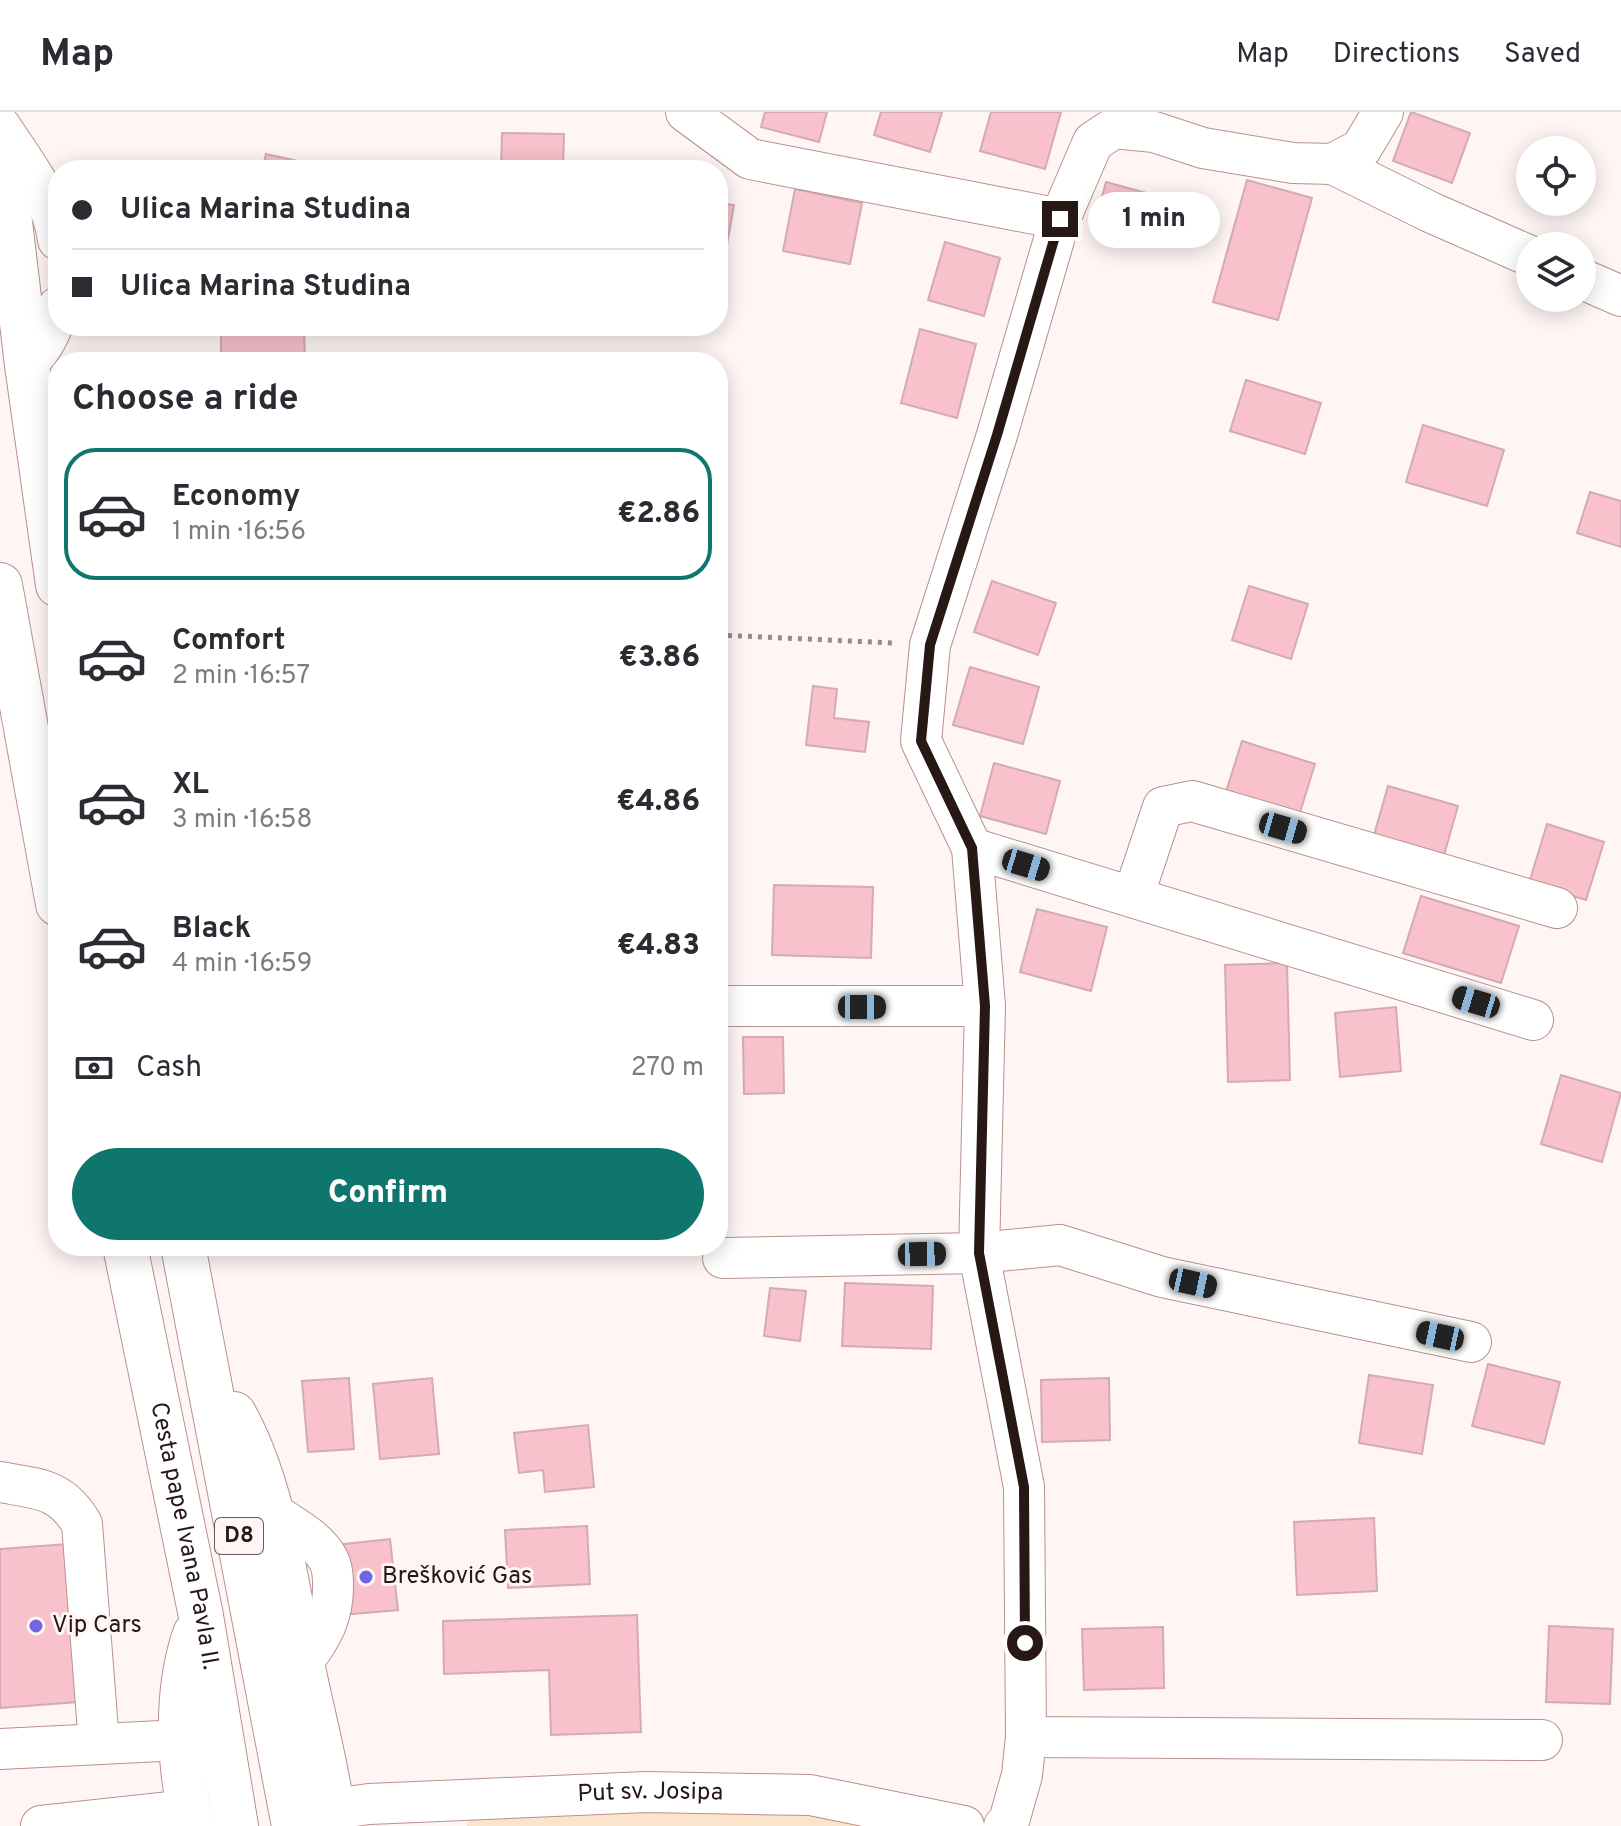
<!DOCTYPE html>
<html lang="en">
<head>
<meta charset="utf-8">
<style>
	:root { --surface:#fff; --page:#f2f2f3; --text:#2b2b33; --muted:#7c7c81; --line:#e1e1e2; --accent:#0f766e }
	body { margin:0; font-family:Overpass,sans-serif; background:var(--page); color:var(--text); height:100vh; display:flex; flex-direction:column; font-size:30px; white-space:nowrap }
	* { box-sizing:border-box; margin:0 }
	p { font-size:26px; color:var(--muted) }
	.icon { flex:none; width:44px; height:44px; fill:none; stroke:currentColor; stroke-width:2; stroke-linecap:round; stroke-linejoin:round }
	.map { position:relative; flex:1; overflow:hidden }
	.drawer { position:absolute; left:48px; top:240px; width:680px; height:904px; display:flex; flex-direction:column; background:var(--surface); border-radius:32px; box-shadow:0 4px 20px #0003 }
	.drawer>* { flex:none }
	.banner { position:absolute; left:48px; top:48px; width:680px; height:176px; border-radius:32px; box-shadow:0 4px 20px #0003; display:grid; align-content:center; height:176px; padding:0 24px; background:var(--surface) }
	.fabs { position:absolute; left:1516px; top:24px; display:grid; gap:16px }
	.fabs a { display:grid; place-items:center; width:80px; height:80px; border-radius:50%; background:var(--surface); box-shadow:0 4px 20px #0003; font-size:40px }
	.end { position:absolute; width:36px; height:36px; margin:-18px; border:10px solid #271816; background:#fff; box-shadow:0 0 0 4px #fff }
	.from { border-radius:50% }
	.bubble { position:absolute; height:56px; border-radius:28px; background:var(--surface); box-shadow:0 4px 20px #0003; font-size:26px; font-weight:800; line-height:56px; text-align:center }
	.car { position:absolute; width:24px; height:48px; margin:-24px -12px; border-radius:10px; box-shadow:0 0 6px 2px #0007; background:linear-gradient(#222 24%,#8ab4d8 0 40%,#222 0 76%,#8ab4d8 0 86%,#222 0) }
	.banner b { display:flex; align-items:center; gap:28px; height:76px; font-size:30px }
	.banner b+b { border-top:2px solid var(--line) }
	.banner i { width:20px; height:20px; background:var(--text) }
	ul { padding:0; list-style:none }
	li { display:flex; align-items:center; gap:24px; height:132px; margin:0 16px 12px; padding:0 8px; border:4px solid transparent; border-radius:32px }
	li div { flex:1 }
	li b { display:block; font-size:30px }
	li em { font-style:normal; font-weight:800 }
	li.active { border-color:var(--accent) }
	li>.icon { width:72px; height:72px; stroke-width:1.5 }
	h2 { padding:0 24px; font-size:36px; line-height:96px }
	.pay { display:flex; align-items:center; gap:20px; height:88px; padding:0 24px; font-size:30px }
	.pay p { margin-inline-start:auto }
	.primary-button { display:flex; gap:16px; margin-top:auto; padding:16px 24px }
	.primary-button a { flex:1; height:92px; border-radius:48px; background:var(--accent); color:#fff; font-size:32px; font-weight:800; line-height:92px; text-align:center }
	header { display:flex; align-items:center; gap:48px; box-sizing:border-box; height:112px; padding:0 40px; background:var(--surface); border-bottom:2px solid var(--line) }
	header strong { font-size:38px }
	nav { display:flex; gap:44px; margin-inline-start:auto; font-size:28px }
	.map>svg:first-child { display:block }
	.green { fill:#fce4cc }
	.building { fill:#f8c1cb; stroke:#d4abb2; stroke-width:2 }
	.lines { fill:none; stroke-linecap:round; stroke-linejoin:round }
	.minor-casing { stroke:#b9918c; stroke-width:42 }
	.major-casing { stroke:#b9918c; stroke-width:46 }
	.path { stroke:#978b89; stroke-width:5; stroke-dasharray:4 6; stroke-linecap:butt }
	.minor { stroke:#fff; stroke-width:40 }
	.major { stroke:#fff; stroke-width:44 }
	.route { stroke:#271816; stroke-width:10 }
	.poi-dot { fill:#7165e0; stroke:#fef5f4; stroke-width:3 }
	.labels { text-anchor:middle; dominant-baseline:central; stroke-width:6; stroke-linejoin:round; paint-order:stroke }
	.shield { fill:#fef5f4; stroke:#685a59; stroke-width:2 }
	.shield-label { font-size:22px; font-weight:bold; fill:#271816 }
	.street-label { font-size:24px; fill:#271816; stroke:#fef5f4 }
	.poi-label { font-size:24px; fill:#271816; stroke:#fef5f4; text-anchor:start }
</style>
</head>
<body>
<header>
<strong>Map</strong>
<nav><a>Map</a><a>Directions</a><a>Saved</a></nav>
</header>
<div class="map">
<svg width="1621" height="1714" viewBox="0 0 1621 1714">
	<rect width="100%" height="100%" fill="#fef5f4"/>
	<!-- green -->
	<path class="green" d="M669 1697 875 1706 903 1714H467L468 1704Z"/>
	<!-- building -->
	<path class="building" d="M765 0H827L819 30 761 15Z
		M881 0H942L930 40 874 23Z
		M991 0H1061L1045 57 980 39Z
		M1411 0 1470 21 1452 71 1393 49Z
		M502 21 564 22 563 58H501Z
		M266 42 320 54 319 58H262Z
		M1247 68 1312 86 1278 208 1213 190Z
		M1106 70 1168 87 1156 128 1095 111Z
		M795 77 862 91 850 152 783 139Z
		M718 91 734 93 723 155 718 154Z
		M945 130 1000 146 984 204 928 188Z
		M221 214H304L305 250H221Z
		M920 217 976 232 957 306 901 291Z
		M1246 268 1321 291 1305 342 1230 319Z
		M1423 313 1504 338 1487 394 1406 370Z
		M1590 380 1621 389V435L1577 421Z
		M992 469 1056 491 1038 543 974 520Z
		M1249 474 1308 492 1291 547 1232 528Z
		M970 555 1039 575 1023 632 953 613Z
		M813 574 837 577 834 606 869 610 865 640 806 633Z
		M1242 629 1315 652 1298 707 1225 683Z
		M994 651 1060 669 1046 722 980 704Z
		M1388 674 1458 694 1442 750 1372 730Z
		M1547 712 1604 730 1586 788 1529 771Z
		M774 773 873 775 871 846 772 843Z
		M1421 784 1519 814 1501 871 1403 841Z
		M1037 797 1107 815 1091 879 1020 860Z
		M1287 851 1290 968 1228 970 1225 853Z
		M1396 895 1401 959 1340 965 1335 901Z
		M743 925H783L784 981 744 982Z
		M1561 963 1621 981 1602 1050 1541 1032Z
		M845 1171 933 1174 931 1237 842 1234Z
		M770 1176 806 1179 800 1229 764 1224Z
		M1488 1252 1560 1270 1544 1332 1472 1314Z
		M1369 1263 1433 1273 1422 1342 1359 1331Z
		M349 1266 354 1337 308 1340 302 1269Z
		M432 1266 439 1342 380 1347 373 1272Z
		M1109 1266 1110 1328 1042 1330 1041 1268Z
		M588 1313 594 1375 545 1380 543 1358 519 1361 514 1321Z
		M1374 1406 1377 1479 1297 1483 1294 1410Z
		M587 1414 590 1472 508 1476 505 1418Z
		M390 1427 398 1498 342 1503 335 1433Z
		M67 1432 78 1590 0 1596V1437Z
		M637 1503 641 1620 551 1623 549 1558 444 1562 443 1509Z
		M1549 1514 1613 1517 1610 1592 1546 1590Z
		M1163 1515 1164 1576 1084 1578 1082 1517Z"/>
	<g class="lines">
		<!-- minor casing -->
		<g class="minor-casing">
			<g id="minor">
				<path d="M686 0 750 47 1060 107"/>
				<path d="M0 14C23 49 53 86 58 128"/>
				<path d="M1333 52 1430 100 1530 144"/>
				<path d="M1582 167 1621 184"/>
				<path d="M27 253C43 235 53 219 58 195"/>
				<path d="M972 736 1533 908"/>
				<path d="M1133 785 1163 695 1192 689 1557 796"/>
				<path d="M718 894H985"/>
				<path d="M723 1146 979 1141 1060 1133 1162 1165 1471 1230"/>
				<path d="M0 1370C38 1377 61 1376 82 1412L99 1632"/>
				<path d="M270 1399C288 1412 317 1426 328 1447 332 1454 333 1463 333 1471 334 1504 322 1525 302 1551"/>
				<path d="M1026 1625 1542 1628"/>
				<path d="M0 1637 181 1628"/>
				<path id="s1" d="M333 1697 369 1692 646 1680 810 1683 964 1714"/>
				<path d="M41 1714 189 1698"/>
				<path d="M1004 1714 1009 1709 1022 1663 1026 1625 1024 1375 979 1141 985 894 972 736 921 629 930 533 997 323 1060 107 1093 30 1114 16 1154 20 1203 36 1293 51 1333 52 1361 37 1383 0"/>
			</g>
		</g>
		<!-- major casing -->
		<g class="major-casing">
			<g id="major">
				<path d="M0 26 27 253 58 473"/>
				<path d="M0 473 58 792"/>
				<path id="s2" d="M125 1134 201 1504 236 1714"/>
				<path d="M183 1134 294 1714"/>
				<path d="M234 1302C274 1373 286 1471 302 1551 313 1605 328 1659 335 1714"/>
				<path d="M192 1714C179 1651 174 1583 195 1522"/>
			</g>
		</g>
		<!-- path -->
		<path class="path" d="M718 523 893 531"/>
		<!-- minor -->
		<use href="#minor" class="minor"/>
		<!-- major -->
		<use href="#major" class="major"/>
	</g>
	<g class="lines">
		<!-- route -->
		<path class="route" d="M1025 1531 1024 1375 979 1141 985 894 972 736 921 629 930 533 997 323 1060 107"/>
	</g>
	<!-- markers -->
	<g class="poi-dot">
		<circle cx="366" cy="1465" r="8"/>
		<circle cx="36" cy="1514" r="8"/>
	</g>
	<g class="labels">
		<!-- shield labels -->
		<rect class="shield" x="215" y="1406" width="48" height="36" rx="6"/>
		<g class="shield-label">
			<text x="239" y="1424">D8</text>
		</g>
		<!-- street labels -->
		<g class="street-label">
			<text stroke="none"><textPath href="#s2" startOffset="296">Cesta pape Ivana Pavla II.</textPath></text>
			<text stroke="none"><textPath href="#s1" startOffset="318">Put sv. Josipa</textPath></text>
		</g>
		<!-- poi labels -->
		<g class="poi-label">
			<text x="382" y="1465">Brešković Gas</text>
			<text x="52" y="1514">Vip Cars</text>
		</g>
	</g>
</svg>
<div class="fabs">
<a><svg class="icon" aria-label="locate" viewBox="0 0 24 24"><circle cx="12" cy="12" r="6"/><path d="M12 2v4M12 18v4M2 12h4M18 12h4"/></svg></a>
<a><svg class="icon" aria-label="layers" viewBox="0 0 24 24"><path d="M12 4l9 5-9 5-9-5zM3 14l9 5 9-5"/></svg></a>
</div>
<i class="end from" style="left:1025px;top:1531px"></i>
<i class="end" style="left:1060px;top:107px"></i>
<div class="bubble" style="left:1088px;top:80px;width:132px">1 min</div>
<i class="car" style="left:1283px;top:716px;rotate:106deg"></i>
<i class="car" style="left:1026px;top:753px;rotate:107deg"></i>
<i class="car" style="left:1476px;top:890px;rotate:287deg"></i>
<i class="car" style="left:862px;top:895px;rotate:90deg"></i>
<i class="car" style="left:922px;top:1142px;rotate:89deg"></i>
<i class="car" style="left:1193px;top:1171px;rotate:102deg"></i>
<i class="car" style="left:1440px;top:1224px;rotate:282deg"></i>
<div class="banner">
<b><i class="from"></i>Ulica Marina Studina</b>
<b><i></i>Ulica Marina Studina</b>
</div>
<section class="drawer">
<h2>Choose a ride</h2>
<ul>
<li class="active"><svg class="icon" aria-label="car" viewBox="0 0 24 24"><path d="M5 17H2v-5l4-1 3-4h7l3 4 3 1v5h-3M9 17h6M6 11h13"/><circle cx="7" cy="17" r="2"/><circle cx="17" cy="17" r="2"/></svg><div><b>Economy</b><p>1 min · 16:56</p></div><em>€2.86</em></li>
<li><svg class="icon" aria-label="car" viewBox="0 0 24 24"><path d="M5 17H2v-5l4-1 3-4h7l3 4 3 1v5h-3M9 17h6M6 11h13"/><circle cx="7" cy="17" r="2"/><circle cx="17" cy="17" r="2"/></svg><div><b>Comfort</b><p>2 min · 16:57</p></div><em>€3.86</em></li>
<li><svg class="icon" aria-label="car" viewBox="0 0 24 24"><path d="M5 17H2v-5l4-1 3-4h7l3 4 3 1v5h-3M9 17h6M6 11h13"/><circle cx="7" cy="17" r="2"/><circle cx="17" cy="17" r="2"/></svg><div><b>XL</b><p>3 min · 16:58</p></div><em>€4.86</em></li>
<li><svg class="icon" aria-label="car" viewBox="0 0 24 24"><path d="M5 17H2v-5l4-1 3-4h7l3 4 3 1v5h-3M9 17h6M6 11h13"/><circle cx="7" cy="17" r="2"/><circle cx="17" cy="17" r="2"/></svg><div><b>Black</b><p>4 min · 16:59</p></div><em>€4.83</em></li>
</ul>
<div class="pay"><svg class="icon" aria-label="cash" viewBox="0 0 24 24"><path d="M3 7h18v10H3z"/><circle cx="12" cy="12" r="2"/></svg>Cash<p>270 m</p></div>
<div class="primary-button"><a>Confirm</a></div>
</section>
</div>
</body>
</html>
